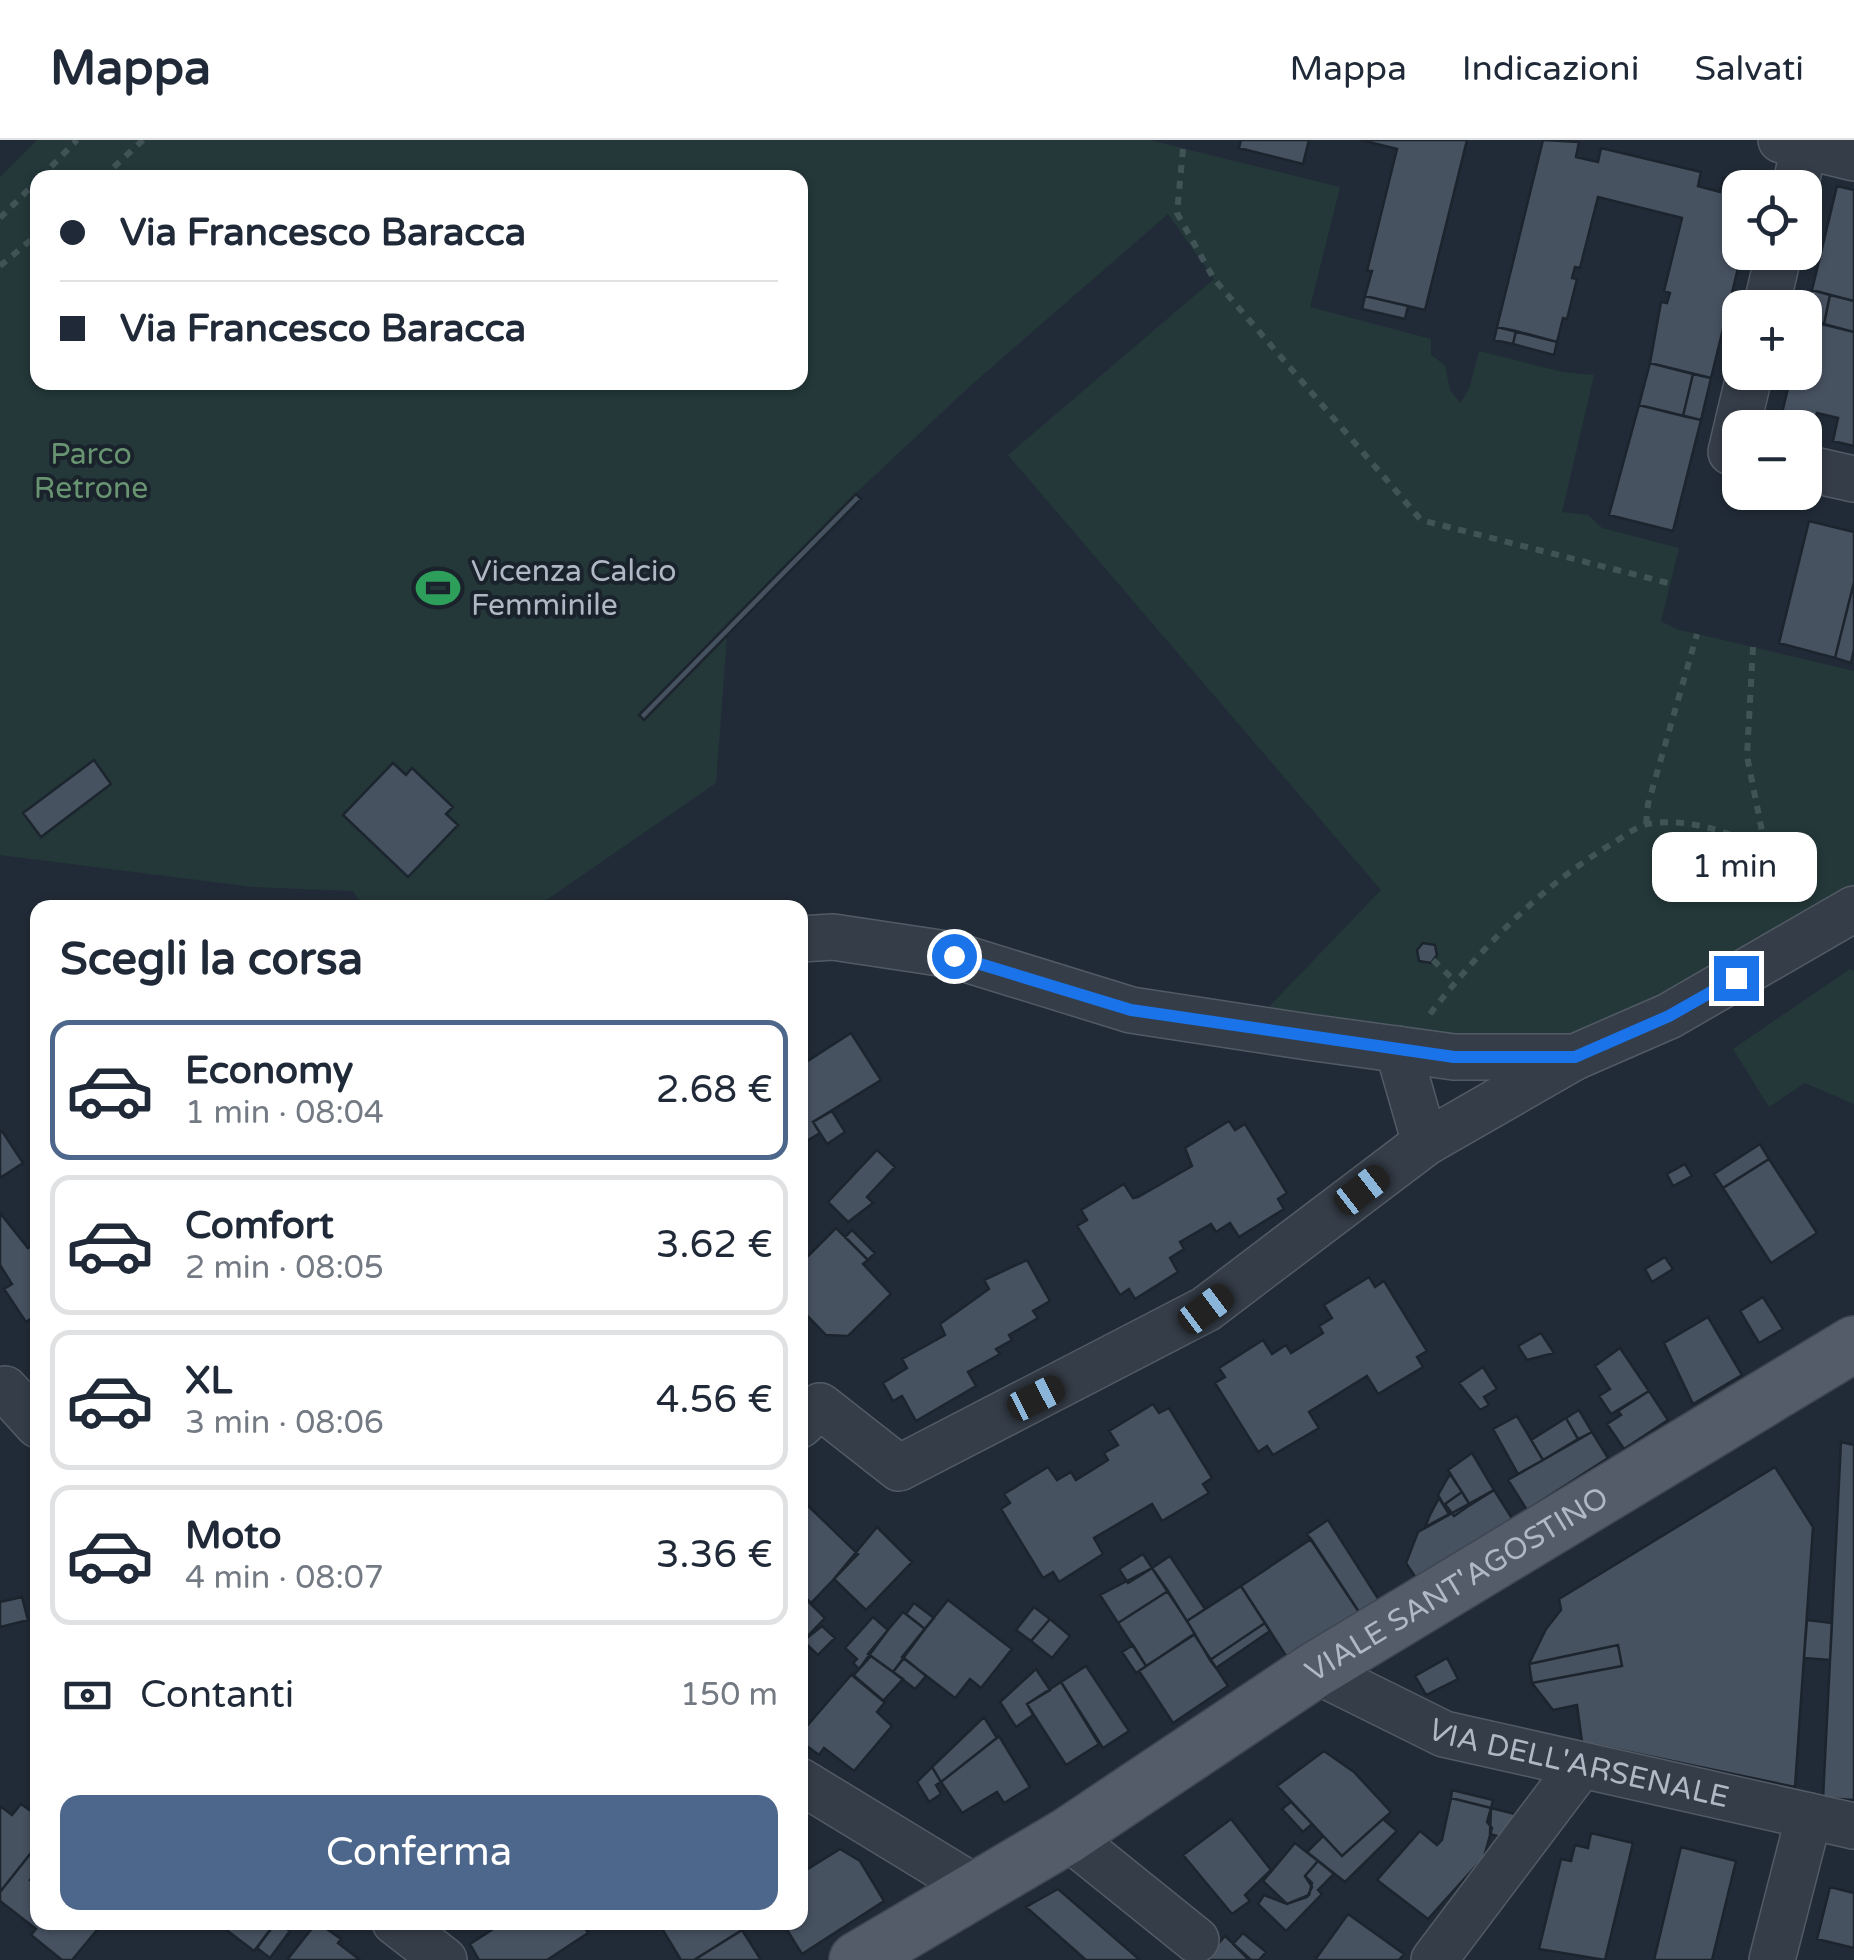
<!DOCTYPE html>
<html lang="it">
<head>
<meta charset="utf-8">
<style>
	:root { --surface:#fff; --page:#f6f6f7; --text:#1f2937; --muted:#747a83; --line:#e0e1e3; --accent:#4d678c }
	body { margin:0; font-family:"Varela Round",sans-serif; background:var(--page); color:var(--text); height:100vh; display:flex; flex-direction:column; font-size:38px; white-space:nowrap }
	* { box-sizing:border-box; margin:0 }
	p { font-size:32px; color:var(--muted) }
	.icon { flex:none; width:55px; height:55px; fill:none; stroke:currentColor; stroke-width:2; stroke-linecap:round; stroke-linejoin:round }
	.map { position:relative; flex:1; overflow:hidden }
	.panel { position:absolute; left:30px; top:760px; width:778px; height:1030px; display:flex; flex-direction:column; background:var(--surface); border-radius:20px; box-shadow:0 2px 8px #0004 }
	.panel>* { flex:none }
	.banner { position:absolute; left:30px; top:30px; width:778px; height:220px; border-radius:20px; box-shadow:0 2px 8px #0004; display:grid; align-content:center; height:220px; padding:0 30px; background:var(--surface) }
	.controls { position:absolute; left:1722px; top:30px; display:grid; gap:20px }
	.controls a { display:grid; place-items:center; width:100px; height:100px; border-radius:20px; background:var(--surface); box-shadow:0 2px 8px #0004; font-size:50px }
	.end { position:absolute; width:45px; height:45px; margin:-22px; border:12px solid #1a73e8; background:#fff; box-shadow:0 0 0 5px #fff }
	.from { border-radius:50% }
	.bubble { position:absolute; height:70px; border-radius:20px; background:var(--surface); box-shadow:0 2px 8px #0004; font-size:32px; font-weight:600; line-height:70px; text-align:center }
	.car { position:absolute; width:30px; height:60px; margin:-30px -15px; border-radius:12px; box-shadow:0 0 8px 2px #0007; background:linear-gradient(#222 24%,#8ab4d8 0 40%,#222 0 76%,#8ab4d8 0 86%,#222 0) }
	.banner b { display:flex; align-items:center; gap:35px; height:95px; font-size:38px }
	.banner b+b { border-top:2px solid var(--line) }
	.banner i { width:25px; height:25px; background:var(--text) }
	ul { padding:0; list-style:none }
	li { display:flex; align-items:center; gap:30px; height:140px; margin:0 20px 15px; padding:0 10px; border:5px solid var(--line); border-radius:20px }
	li div { flex:1 }
	li b { display:block; font-size:38px }
	li em { font-style:normal; font-weight:600 }
	li.active { border-color:var(--accent) }
	li>.icon { width:90px; height:90px; stroke-width:1.5 }
	h2 { padding:0 30px; font-size:45px; line-height:120px }
	.pay { display:flex; align-items:center; gap:25px; height:110px; padding:0 30px; font-size:38px }
	.pay p { margin-inline-start:auto }
	.cta { display:flex; gap:20px; margin-top:auto; padding:20px 30px }
	.cta a { flex:1; height:115px; border-radius:20px; background:var(--accent); color:#fff; font-size:40px; font-weight:600; line-height:115px; text-align:center }
	header { display:flex; align-items:center; gap:60px; box-sizing:border-box; height:140px; padding:0 50px; background:var(--surface); border-bottom:2px solid var(--line) }
	header strong { font-size:48px }
	nav { display:flex; gap:55px; margin-inline-start:auto; font-size:35px }
	.map>svg:first-child { display:block }
	.green { fill:#243839; fill-rule:evenodd }
	.building { fill:#475261; stroke:#1c242e; stroke-width:2.5 }
	.lines { fill:none; stroke-linecap:round; stroke-linejoin:round }
	.minor-casing { stroke:#525b65; stroke-width:48 }
	.major-casing { stroke:#3e4651; stroke-width:58 }
	.path { stroke:#415356; stroke-width:6; stroke-dasharray:8 8; stroke-linecap:butt }
	.minor { stroke:#353d48; stroke-width:45 }
	.major { stroke:#535c68; stroke-width:55 }
	.route { stroke:#1a73e8; stroke-width:12 }
	.labels { text-anchor:middle; dominant-baseline:central; stroke-width:8; stroke-linejoin:round; paint-order:stroke }
	.park-label { font-size:30px; fill:#689471; stroke:#1a222c }
	.poi-label { font-size:30px; fill:#afb8c4; stroke:#1a222c; text-anchor:start }
	.street-label { font-size:30px; fill:#afb8c4; stroke:#1a222c }
</style>
</head>
<body>
<header>
<strong>Mappa</strong>
<nav><a>Mappa</a><a>Indicazioni</a><a>Salvati</a></nav>
</header>
<div class="map">
<svg width="1854" height="1820" viewBox="0 0 1854 1820">
	<rect width="100%" height="100%" fill="#212b37"/>
	<!-- green -->
	<path class="green" d="M37 0H1150L1340 47 1310 167 1431 199V215L1445 225 1450 250 1460 263 1469 249 1479 211 1562 232 1594 235 1562 372 1588 375 1602 388 1679 408 1661 481 1676 489 1854 531V752L1585 904 1446 894 1266 870 1381 750 1008 315 1214 139 1168 74 970 246 856 353 861 359 727 495 716 643 536 767H363L353 751 253 747 0 715V37ZM38 38H800V242H38Z
		M1850 829 1854 831V964L1805 943 1769 967 1733 909Z"/>
	<!-- building -->
	<path class="building" d="M1241 0H1309L1303 24 1239 8Z
		M1361 0H1467L1425 170 1365 156 1372 131H1367L1397 9Z
		M1543 0 1579 2 1576 17 1598 22 1601 8 1701 32 1698 46 1720 52 1723 38 1759 47 1740 48 1742 112 1711 238 1650 223 1661 162 1667 163 1670 153 1664 151 1682 78 1598 57 1580 128 1575 127 1572 138 1577 139 1567 179 1563 178 1557 202 1497 187Z
		M1837 46 1854 50V161L1812 150Z
		M1812 150 1830 155 1824 184 1805 180Z
		M1830 155 1854 161V192L1824 184Z
		M1365 156 1408 166 1405 179 1362 169Z
		M1805 180 1854 192V306L1833 301 1838 278 1817 273 1812 293 1779 285 1792 232H1805Z
		M1497 187 1516 191 1513 204 1494 200Z
		M1516 191 1557 202 1554 215 1513 204Z
		M1650 223 1693 234 1683 276 1639 265Z
		M1693 234 1711 238 1701 280 1683 276Z
		M1639 265 1701 280 1673 391 1609 375Z
		M856 354 861 359 644 580 639 575Z
		M1809 381 1854 392V442L1835 518 1779 503Z
		M1854 442V509L1851 523 1835 518Z
		M94 620 111 644 41 697 23 673Z
		M393 623 406 635 412 628 453 667 446 674 458 685 408 737 343 675Z
		M1423 803 1435 805 1437 815 1431 823 1419 821 1417 810Z
		M851 893 881 940 813 982 820 993 800 1005V926Z
		M832 971 845 992 827 1004 813 982Z
		M1229 981 1235 990 1245 984 1287 1053 1278 1059 1284 1069 1239 1097 1230 1083 1216 1092 1211 1084 1180 1102 1184 1109 1170 1118 1178 1132 1135 1159 1129 1149 1120 1155 1077 1086 1087 1080 1081 1070 1124 1044 1133 1058 1138 1057 1192 1026 1185 1008Z
		M2 991 23 1023 0 1038V992Z
		M1760 1004 1769 1019 1723 1048 1714 1034Z
		M877 1010 895 1027 867 1057 873 1063 848 1082 828 1062Z
		M1769 1019 1817 1093 1771 1123 1723 1048Z
		M1685 1024 1692 1036 1673 1046 1667 1034Z
		M0 1073 28 1108 38 1102V1174L26 1182 4 1149 12 1144 0 1125Z
		M836 1088 868 1120 863 1124 891 1154 848 1196 826 1195 800 1168V1124Z
		M852 1090 875 1113 868 1120 845 1097Z
		M1665 1117 1673 1129 1652 1142 1645 1129Z
		M1027 1120 1050 1161 1033 1171 1038 1178 1009 1195 1012 1200 996 1209 1000 1214 968 1232 976 1246 916 1281 902 1256 893 1261 883 1243 907 1228 902 1219 945 1195 940 1184 989 1149 984 1140Z
		M1369 1137 1375 1147 1384 1141 1427 1211 1417 1217 1423 1227 1378 1254 1367 1236 1309 1272 1319 1288 1273 1315 1267 1306 1258 1312 1215 1243 1225 1237 1219 1228 1263 1200 1272 1214 1286 1205 1291 1213 1323 1193 1319 1186 1332 1178 1324 1165Z
		M1763 1157 1783 1189 1759 1203 1740 1171Z
		M1708 1177 1742 1235 1693 1264 1664 1203Z
		M1541 1193 1554 1213 1527 1220 1518 1206Z
		M1620 1208 1649 1251 1611 1274 1599 1256 1610 1249 1595 1226Z
		M1483 1227 1497 1249 1484 1257 1489 1265 1480 1270 1459 1243Z
		M1649 1251 1668 1280 1624 1309 1607 1284 1621 1275 1618 1271Z
		M1153 1264 1159 1273 1169 1268 1212 1338 1203 1344 1209 1353 1162 1381 1152 1364 1094 1398 1103 1414 1059 1442 1053 1432 1043 1438 1001 1369 1010 1363 1004 1354 1048 1327 1057 1340 1071 1332 1076 1340 1108 1320 1104 1313 1118 1305 1109 1291Z
		M1579 1270 1592 1292 1578 1299 1566 1278Z
		M1517 1276 1543 1320 1518 1334 1493 1289Z
		M1566 1278 1578 1299 1543 1320 1531 1300Z
		M1592 1292 1608 1318 1527 1370 1508 1340Z
		M1841 1302 1854 1305V1660L1823 1658Z
		M1472 1313 1494 1350 1470 1365 1448 1330Z
		M1775 1327 1813 1387 1795 1647 1582 1602 1577 1565 1553 1570 1532 1543 1622 1526 1618 1505 1529 1524 1546 1489 1561 1470 1559 1459Z
		M1450 1334 1462 1352 1445 1364 1449 1374 1438 1355Z
		M1494 1350 1513 1380 1418 1441 1406 1423 1418 1392Z
		M1462 1352 1470 1365 1454 1376 1445 1364Z
		M1439 1358 1449 1374 1425 1387 1430 1375Z
		M802 1360 858 1414 811 1463 800 1452Z
		M1328 1380 1379 1460 1359 1472 1307 1394Z
		M877 1387 912 1422 866 1470 834 1439Z
		M1311 1399 1359 1472 1288 1519 1241 1446Z
		M1143 1414 1152 1428 1128 1443 1119 1429Z
		M1170 1416 1205 1469 1187 1481 1152 1428Z
		M1152 1428 1168 1451 1118 1483 1100 1455Z
		M1241 1446 1265 1483 1210 1520 1187 1481Z
		M1168 1451 1195 1494 1146 1526 1118 1483Z
		M800 1453 825 1478 800 1504Z
		M22 1457 28 1480 0 1487V1462Z
		M948 1460 1012 1509 981 1548 970 1539 955 1558 902 1517Z
		M914 1463 934 1478 925 1489 906 1474Z
		M1034 1467 1050 1479 1031 1501 1016 1490Z
		M903 1472 925 1489 893 1532 868 1514Z
		M873 1477 888 1490 859 1529 853 1523 857 1519 845 1508Z
		M1050 1479 1070 1496 1052 1518 1031 1501Z
		M1807 1480 1832 1483 1830 1520 1804 1518Z
		M1265 1483 1270 1491 1216 1528 1210 1520Z
		M822 1486 835 1498 818 1515 803 1501Z
		M1194 1494 1228 1546 1173 1583 1139 1531Z
		M1133 1505 1146 1526 1136 1533 1122 1512Z
		M1618 1505 1622 1526 1532 1543 1529 1524Z
		M871 1516 903 1539 883 1561 853 1536Z
		M904 1518 926 1536 915 1549 893 1532Z
		M1447 1518 1458 1539 1426 1555 1415 1536Z
		M1086 1526 1129 1591 1103 1608 1061 1542Z
		M1036 1529 1050 1550 1027 1564 1033 1575 1016 1587 1000 1562Z
		M852 1534 885 1562 877 1572 892 1586 854 1631 824 1608 819 1615 800 1601V1594Z
		M1061 1542 1099 1604 1066 1625 1027 1564Z
		M984 1577 997 1598 941 1642 932 1627Z
		M999 1596 1030 1647 1004 1663 997 1652 962 1673 941 1642Z
		M1324 1611 1354 1632 1391 1672 1342 1716 1277 1646Z
		M932 1627 941 1642 936 1645 941 1654 929 1662 917 1642Z
		M1452 1650 1493 1660 1491 1668 1451 1658Z
		M1451 1658 1491 1668 1487 1682 1492 1688 1484 1717 1428 1779 1377 1740 1420 1691 1437 1705 1442 1700Z
		M1291 1662 1312 1684 1303 1692 1282 1669Z
		M21 1664 38 1676V1704L0 1752V1666L12 1675Z
		M1491 1668 1515 1674 1508 1699 1490 1694Z
		M1231 1679 1271 1730 1245 1755 1250 1761 1232 1774 1183 1715Z
		M1383 1679 1397 1691 1345 1742 1307 1712 1323 1696 1342 1716Z
		M1591 1693 1633 1703 1605 1820 1539 1809 1561 1719 1571 1721 1575 1705 1588 1708Z
		M1295 1703 1318 1721 1305 1736 1312 1743 1309 1755 1287 1764 1263 1741Z
		M38 1704V1731L30 1740 38 1746V1782L102 1784 72 1820H62L31 1795 36 1789 0 1761V1752Z
		M1681 1707 1736 1721 1712 1820H1654Z
		M840 1709 860 1721 884 1761 802 1814 782 1782H800V1721L806 1730Z
		M1318 1721 1334 1734 1318 1750 1322 1754 1286 1791 1258 1764 1264 1755 1287 1764 1307 1757 1312 1747 1305 1736Z
		M1830 1747 1854 1753V1808L1817 1799Z
		M1058 1749 1140 1820H1086L1026 1767Z
		M1348 1774 1404 1814 1399 1820H1315Z
		M216 1782H276L254 1811Z
		M276 1782 290 1791 270 1818 257 1808Z
		M317 1782 341 1799 338 1803 360 1820H287Z
		M504 1782H594L585 1788 588 1793 547 1820H479L470 1804Z
		M658 1782H737L742 1790 694 1820H681Z
		M742 1790 761 1820H694Z
		M1243 1793 1266 1812 1259 1820H1249L1233 1804Z
		M1225 1796 1250 1819 1249 1820H1204Z"/>
	<g class="lines">
		<!-- minor casing -->
		<g class="minor-casing">
			<g id="minor">
				<path d="M1781 0 1854 18"/>
				<path d="M1795 48 1804 6"/>
				<path d="M1766 168 1779 112"/>
				<path d="M1740 314 1731 312 1750 232"/>
				<path d="M1805 328 1854 339"/>
				<path d="M800 799 833 797 953 815 1131 870 1308 897 1454 917H1575L1669 876 1854 769"/>
				<path d="M1398 909 1425 1003 1573 918"/>
				<path d="M5 1249 38 1285"/>
				<path d="M800 1285 820 1266 899 1328 1206 1169 1425 1003"/>
				<path id="s1" d="M1315 1530 1444 1594 1854 1686"/>
				<path d="M800 1641 974 1747"/>
				<path d="M1067 1696 1196 1800"/>
				<path d="M395 1782 444 1820"/>
				<path d="M1434 1820 1581 1625"/>
				<path d="M1772 1820 1809 1676"/>
			</g>
		</g>
		<!-- major casing -->
		<g class="major-casing">
			<g id="major">
				<path id="s2" d="M857 1820 1067 1696 1315 1530 1854 1204"/>
			</g>
		</g>
		<!-- path -->
		<path class="path" d="M1183 9 1177 73 1214 139 1421 380 1672 444
			M40 38 77 0
			M102 38 143 0
			M0 78 38 40
			M0 126 38 94
			M1753 507 1747 616 1765 706
			M1646 684 1648 664 1697 494
			M1433 820 1455 841
			M1430 874C1481 808 1542 745 1615 702 1624 696 1637 686 1648 684 1703 674 1779 709 1813 750"/>
		<!-- minor -->
		<use href="#minor" class="minor"/>
		<!-- major -->
		<use href="#major" class="major"/>
	</g>
	<g class="lines">
		<!-- route -->
		<path class="route" d="M954 816 1131 870 1454 917H1575L1669 876 1736 838"/>
	</g>
	<!-- icons -->
	<defs>
		<g id="stadium-bare" transform="scale(3.45)"><path d="M0-5a6.5 5 0 1 0 0 10a6.5 5 0 1 0 0-10ZM-3.5-1.8h7v3.6h-7Z" fill="#2e9e5b" stroke="#1a222c" stroke-width="2.5" paint-order="stroke"/></g>
	</defs>
	<g fill-rule="evenodd">
		<use href="#stadium-bare" x="438" y="448"/>
	</g>
	<g class="labels">
		<!-- park labels -->
		<g class="park-label">
			<text x="91" y="314">Parco<tspan x="91" dy="34">Retrone</tspan></text>
		</g>
		<!-- poi labels -->
		<g class="poi-label">
			<text x="471" y="431">Vicenza Calcio<tspan x="471" dy="34">Femminile</tspan></text>
		</g>
		<!-- street labels -->
		<g class="street-label">
			<text stroke="none"><textPath href="#s2" startOffset="708">VIALE SANT'AGOSTINO</textPath></text>
			<text stroke="none"><textPath href="#s1" startOffset="282">VIA DELL'ARSENALE</textPath></text>
		</g>
	</g>
</svg>
<div class="controls">
<a><svg class="icon" aria-label="locate" viewBox="0 0 24 24"><circle cx="12" cy="12" r="6"/><path d="M12 2v4M12 18v4M2 12h4M18 12h4"/></svg></a>
<a>+</a>
<a>−</a>
</div>
<i class="end from" style="left:954px;top:816px"></i>
<i class="end" style="left:1736px;top:838px"></i>
<div class="bubble" style="left:1652px;top:692px;width:165px">1 min</div>
<i class="car" style="left:1362px;top:1050px;rotate:52deg"></i>
<i class="car" style="left:1206px;top:1169px;rotate:53deg"></i>
<i class="car" style="left:1036px;top:1258px;rotate:63deg"></i>
<div class="banner">
<b><i class="from"></i>Via Francesco Baracca</b>
<b><i></i>Via Francesco Baracca</b>
</div>
<section class="panel">
<h2>Scegli la corsa</h2>
<ul>
<li class="active"><svg class="icon" aria-label="car" viewBox="0 0 24 24"><path d="M5 17H2v-5l4-1 3-4h7l3 4 3 1v5h-3M9 17h6M6 11h13"/><circle cx="7" cy="17" r="2"/><circle cx="17" cy="17" r="2"/></svg><div><b>Economy</b><p>1 min · 08:04</p></div><em>2.68 €</em></li>
<li><svg class="icon" aria-label="car" viewBox="0 0 24 24"><path d="M5 17H2v-5l4-1 3-4h7l3 4 3 1v5h-3M9 17h6M6 11h13"/><circle cx="7" cy="17" r="2"/><circle cx="17" cy="17" r="2"/></svg><div><b>Comfort</b><p>2 min · 08:05</p></div><em>3.62 €</em></li>
<li><svg class="icon" aria-label="car" viewBox="0 0 24 24"><path d="M5 17H2v-5l4-1 3-4h7l3 4 3 1v5h-3M9 17h6M6 11h13"/><circle cx="7" cy="17" r="2"/><circle cx="17" cy="17" r="2"/></svg><div><b>XL</b><p>3 min · 08:06</p></div><em>4.56 €</em></li>
<li><svg class="icon" aria-label="car" viewBox="0 0 24 24"><path d="M5 17H2v-5l4-1 3-4h7l3 4 3 1v5h-3M9 17h6M6 11h13"/><circle cx="7" cy="17" r="2"/><circle cx="17" cy="17" r="2"/></svg><div><b>Moto</b><p>4 min · 08:07</p></div><em>3.36 €</em></li>
</ul>
<div class="pay"><svg class="icon" aria-label="cash" viewBox="0 0 24 24"><path d="M3 7h18v10H3z"/><circle cx="12" cy="12" r="2"/></svg>Contanti<p>150 m</p></div>
<div class="cta"><a>Conferma</a></div>
</section>
</div>
</body>
</html>
